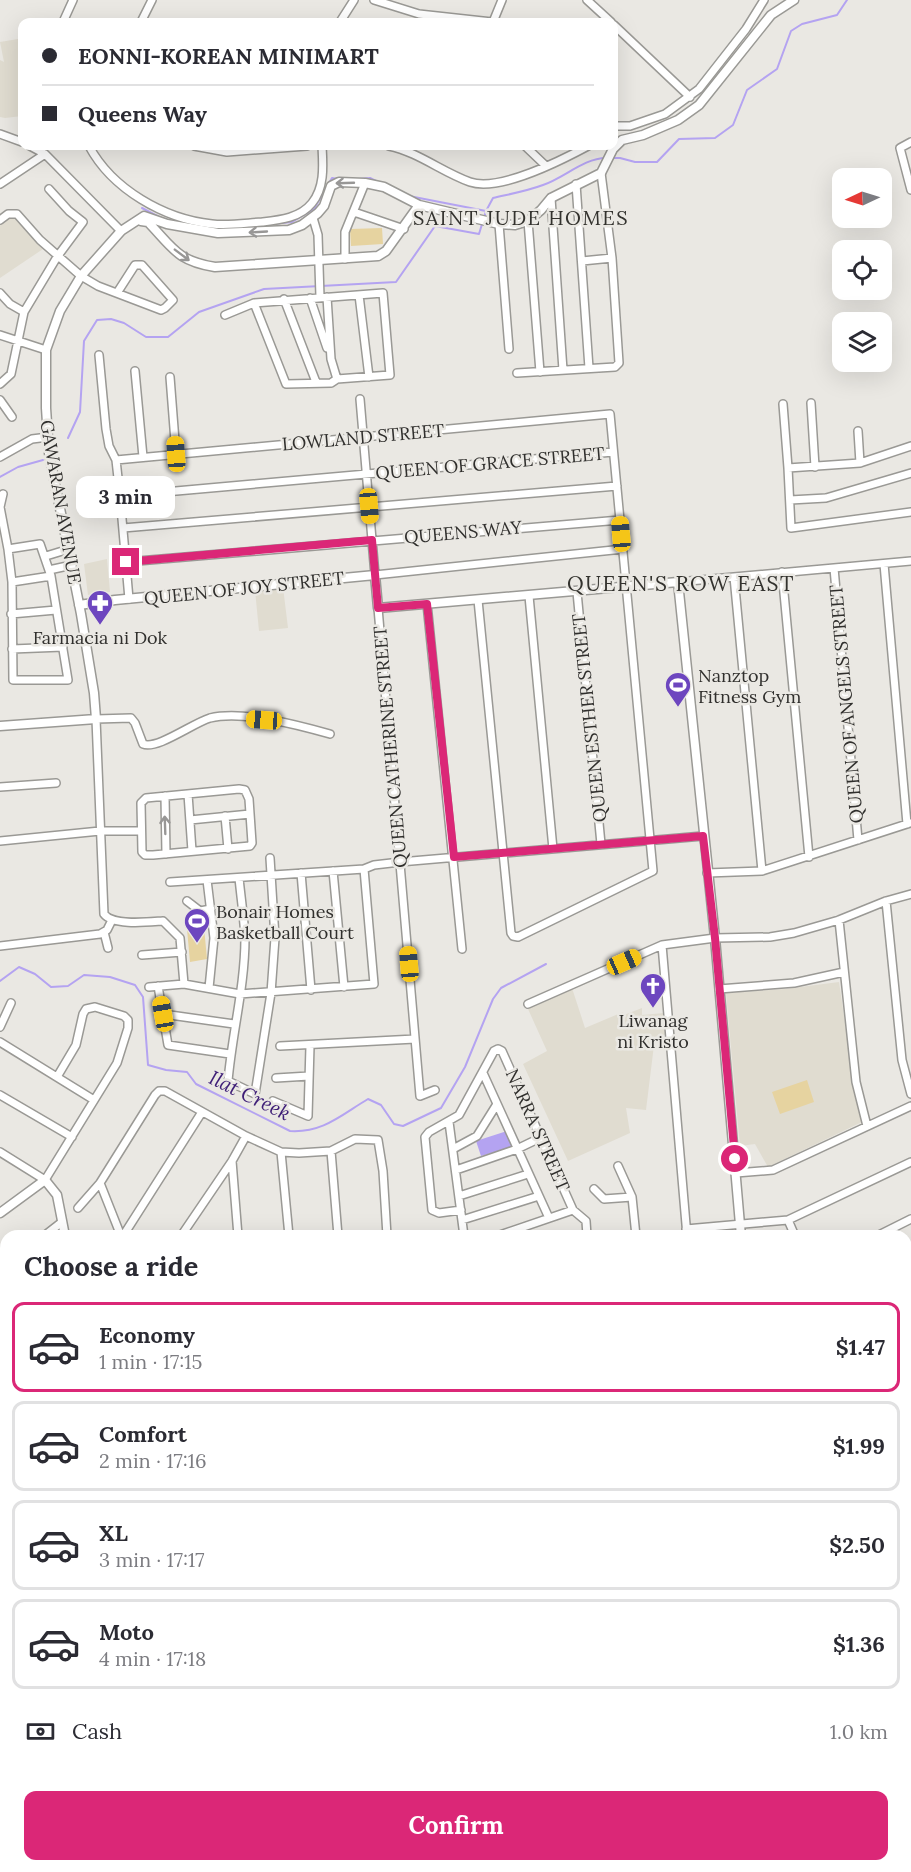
<!DOCTYPE html>
<html lang="en">
<head>
<meta charset="utf-8">
<style>
	:root { --surface:#fff; --page:#f7f7f7; --text:#2b2b33; --muted:#7c7c81; --line:#e1e1e2; --accent:#db2777 }
	body { margin:0; font-family:Lora,serif; background:var(--page); color:var(--text); height:100vh; display:flex; flex-direction:column; font-size:22px; white-space:nowrap }
	* { box-sizing:border-box; margin:0 }
	p { font-size:20px; color:var(--muted) }
	.icon { flex:none; width:33px; height:33px; fill:none; stroke:currentColor; stroke-width:2; stroke-linecap:round; stroke-linejoin:round }
	.map { position:relative; flex:1; overflow:hidden }
	.panel { position:absolute; left:0px; top:1230px; width:912px; height:642px; display:flex; flex-direction:column; background:var(--surface); border-radius:18px 18px 0 0; box-shadow:0 6px 24px #0002 }
	.panel>* { flex:none }
	.banner { position:absolute; left:18px; top:18px; width:600px; height:132px; border-radius:12px; box-shadow:0 6px 24px #0002; display:grid; align-content:center; height:132px; padding:0 24px; background:var(--surface) }
	.needle { width:39px; rotate:266deg }
	.fabs { position:absolute; left:832px; top:168px; display:grid; gap:12px }
	.fabs a { display:grid; place-items:center; width:60px; height:60px; border-radius:12px; background:var(--surface); box-shadow:0 6px 24px #0002; font-size:30px }
	.end { position:absolute; width:27px; height:27px; margin:-14px; border:8px solid #db2777; background:#fff; box-shadow:0 0 0 3px #fff }
	.from { border-radius:50% }
	.bubble { position:absolute; height:42px; border-radius:12px; background:var(--surface); box-shadow:0 6px 24px #0002; font-size:20px; font-weight:700; line-height:42px; text-align:center }
	.car { position:absolute; width:18px; height:36px; margin:-18px -9px; border-radius:8px; box-shadow:0 0 4px 2px #0007; background:linear-gradient(#f5c518 24%,#345 0 40%,#f5c518 0 76%,#345 0 86%,#f5c518 0) }
	.banner b { display:flex; align-items:center; gap:21px; height:57px; font-size:22px }
	.banner b+b { border-top:2px solid var(--line) }
	.banner i { width:15px; height:15px; background:var(--text) }
	ul { padding:0; list-style:none }
	li { display:flex; align-items:center; gap:18px; height:90px; margin:0 12px 9px; padding:0 12px; border:3px solid var(--line); border-radius:12px }
	li div { flex:1 }
	li b { display:block; font-size:22px }
	li em { font-style:normal; font-weight:700 }
	li.active { border-color:var(--accent) }
	li>.icon { width:54px; height:54px; stroke-width:1.5 }
	h2 { padding:0 24px; font-size:27px; line-height:72px }
	.pay { display:flex; align-items:center; gap:15px; height:66px; padding:0 24px; font-size:22px }
	.pay p { margin-inline-start:auto }
	.cta { display:flex; gap:12px; margin-top:auto; padding:12px 24px }
	.cta a { flex:1; height:69px; border-radius:12px; background:var(--accent); color:#fff; font-size:24px; font-weight:700; line-height:69px; text-align:center }
	.map>svg:first-child { display:block }
	.built { fill:#e0dcd0 }
	.green { fill:#e6d3a0 }
	.water { fill:#b4a3f1 }
	.lines { fill:none; stroke-linecap:round; stroke-linejoin:round }
	.stream { stroke:#b4a3f1; stroke-width:2 }
	.minor-casing { stroke:#9a9995; stroke-width:10 }
	.tertiary-casing { stroke:#9a9995; stroke-width:11 }
	.minor { stroke:#fff; stroke-width:7 }
	.tertiary { stroke:#fff; stroke-width:8 }
	.oneway { stroke:#989796 }
	.route { stroke:#db2777; stroke-width:8 }
	.labels { text-anchor:middle; dominant-baseline:central; stroke-width:5; stroke-linejoin:round; paint-order:stroke }
	.street-label { font-size:18px; fill:#302f2d; stroke:#eae8e3 }
	.poi-label { font-size:18px; fill:#302f2d; stroke:#eae8e3 }
	.neighbourhood-label { font-size:20px; letter-spacing:1.5px; fill:#33322e; stroke:#eae8e3 }
	.water-label { font-size:20px; font-style:italic; fill:#3e1e77; stroke:#eae8e3 }
	.quarter-label { font-size:21px; letter-spacing:1.5px; fill:#33322e; stroke:#eae8e3 }
</style>
</head>
<body>
<div class="map">
<svg width="911" height="1872" viewBox="0 0 911 1872">
	<rect width="100%" height="100%" fill="#eae8e3"/>
	<!-- built -->
	<path class="built" d="M18 39 22 61V116L5 118 0 117V60L4 62 0 42Z
		M13 214 20 220 43 249 0 278V223Z
		M107 559 110 592 88 595 84 564Z
		M283 587 288 628 259 631 255 590Z
		M839 982 853 1077 862 1122 768 1167 755 1144 740 1146 726 993 785 989Z
		M572 988 585 1028 623 1012 624 1015 642 1008V1015L664 1013 665 1035 655 1037 646 1110 626 1108 630 1133 568 1161 523 1064 547 1051 528 1009Z"/>
	<!-- green -->
	<path class="green" d="M382 228 383 244 351 246 350 229Z
		M204 927 207 959 190 962 187 929Z
		M807 1080 814 1102 780 1114 772 1092Z"/>
	<!-- water -->
	<path class="water" d="M507 1131 512 1147 481 1156 476 1141Z"/>
	<g class="lines">
		<!-- stream -->
		<path class="stream" d="M612 158H620L635 162H657L679 139 715 138 733 125 747 90 777 69 791 31 802 24 837 15 847 0
			M359 179 370 178 376 181
			M329 183 332 178 338 179
			M409 196 486 211
			M142 208 163 219
			M249 226 292 222 314 209 326 188
			M68 438 80 412 84 341 97 320 111 319 124 323 146 337H168L199 312 264 289 396 282 435 226 479 234 486 211 493 198C510 194 527 191 543 185 564 178 584 158 606 158
			M0 477 18 467 43 460
			M0 981 19 967 35 974 51 987 68 986 84 975 110 977 135 985 143 997 148 1065 166 1070 187 1072 196 1084 290 1131C323 1133 341 1115 368 1099L381 1105 394 1124 403 1126 441 1108 465 1067 493 999 501 988 546 964
			M906 1617 911 1616
			M494 1866 495 1872"/>
		<!-- minor casing -->
		<g class="minor-casing">
			<path id="minor" d="M374 0 419 14 492 22
				M587 0 611 22
				M63 22 73 0
				M141 22 152 0
				M340 22 354 0
				M493 22 502 0
				M614 25 690 97
				M614 126H630L665 114 699 89 746 29 764 0
				M0 134 22 142
				M911 142 900 148 911 190
				M30 146 45 154 121 231
				M89 146C112 189 164 219 212 224 228 226 246 223 262 222 280 220 300 218 312 203 325 187 323 165 322 146
				M194 146 227 152 307 146
				M389 146C418 152 442 172 470 182 499 192 562 160 588 146
				M525 146 546 166
				M0 184 45 154
				M576 184 589 368
				M551 198 563 370
				M354 212 404 229
				M313 218 318 235 320 297
				M0 220 8 214H17L40 240 81 276 98 286 161 310 165 308 173 300 142 265H135L117 293
				M528 221 540 372
				M499 224 509 349
				M345 259V232L365 183
				M582 261 612 258
				M0 293 10 304 24 312
				M359 295 369 377
				M327 297 331 359 337 379
				M310 298 327 348
				M284 299 316 382
				M225 315 254 303 383 293 390 375 337 379 331 383 286 384 254 303
				M0 335 46 350
				M99 355 106 429 109 446 116 460 120 496 129 599
				M135 371 143 457
				M517 373 615 367 619 363 612 258 601 173
				M170 377 176 454
				M0 384 11 374 24 312 57 257 83 222 69 211 49 189
				M360 399 375 575 623 549
				M0 400 12 417
				M811 403 815 467
				M783 404 788 468
				M858 431 860 463
				M911 446 860 463 788 468 791 528 911 512
				M0 457 32 439 48 437
				M116 460 610 414 653 871 518 937 513 936 511 933 478 600
				M3 494 0 507 8 549 12 582 13 680H68L51 576 40 544 8 549
				M120 496 613 452
				M790 500 826 498 911 473
				M123 528 617 486
				M46 556 69 549
				M126 562 620 520
				M884 564 907 824
				M834 568 858 840
				M49 570 72 565
				M782 572 809 857
				M734 577 762 871
				M12 582 51 576
				M678 582 911 561
				M577 592 601 844
				M529 596 553 849
				M427 604 462 949
				M378 608 420 1096 435 1090
				M11 614 56 610
				M12 649 63 647
				M0 787 56 783
				M239 789 245 790 249 799 252 843 250 846 153 855H145L142 852 141 803 146 798Z
				M188 794 192 851
				M165 796 166 854
				M225 816 228 849
				M190 820 250 814
				M0 841 100 831H140
				M333 871 344 987
				M301 873 311 990
				M707 873 762 871 910 823
				M239 878C241 898 244 918 245 938 245 986 232 1034 228 1081L255 1094 271 993 275 938 270 858
				M207 880 214 938 209 988
				M170 882 364 869 374 865 400 862 703 836
				M187 901 200 911 211 909
				M886 901 902 1060 911 1094
				M839 920 856 1082 867 1126
				M104 932 108 948
				M662 945 687 1236
				M0 946 100 934 107 930 112 920
				M142 955 182 952
				M184 984 180 938 163 921C148 922 113 926 104 914L96 719 131 718 135 723 143 744C157 750 193 723 210 718 242 710 298 725 330 734
				M158 986 168 1045 230 1054
				M149 987 184 984 240 994 374 984 364 869
				M719 989 794 983 844 972
				M528 1004 662 945 715 938 770 937 794 933 839 920 886 901 911 894
				M163 1014 234 1024
				M0 1027 11 1003
				M0 1042 94 1100
				M280 1046 415 1039
				M483 1073 549 1218
				M276 1078 309 1076
				M0 1095 72 1137
				M273 1101 308 1116 310 1046
				M449 1122 464 1236
				M453 1149 477 1136 497 1104
				M331 1151 338 1236
				M0 1152 45 1180 117 1063 128 1028V1020L124 1016 95 1007 86 1009 83 1014 76 1045 57 1077
				M281 1152 289 1236
				M232 1161 238 1236
				M618 1166 632 1197 636 1236
				M456 1170 517 1149 542 1137
				M736 1173 773 1170 911 1106
				M100 1183 121 1236
				M594 1189 604 1199 632 1197
				M459 1196 528 1174
				M78 1208 100 1183 155 1095 159 1091H165L246 1136 281 1152 299 1153 331 1151 355 1139 378 1140 383 1171 387 1236
				M461 1210 439 1213 432 1210 425 1137 429 1132 459 1115 494 1051 498 1049 502 1051 573 1210 586 1221 587 1236
				M462 1220 539 1196
				M788 1220 795 1236
				M686 1229 788 1220 911 1162
				M44 1236 62 1222
				M123 1236 202 1112
				M181 1236 232 1161 246 1136
				M497 1236 573 1210
				M877 1236 911 1219
				M0 1271 6 1266
				M906 1275 911 1273
				M0 1335 6 1348
				M906 1464 911 1452
				M906 1511 911 1508
				M906 1541 911 1552
				M906 1647 911 1645
				M906 1660 911 1670
				M906 1817 911 1814
				M12 1866 13 1872
				M47 1866V1872
				M82 1866 83 1872
				M205 1866 215 1872
				M286 1866 296 1872
				M785 1866V1872
				M168 1872 172 1866
				M902 1872 911 1867"/>
		</g>
		<!-- tertiary casing -->
		<g class="tertiary-casing">
			<path id="tertiary" d="M141 221 148 222C173 248 177 261 215 267L378 256 386 251 419 205
				M79 605 115 600 375 575 378 608 678 582 715 938 741 1236
				M0 726 96 719 94 693 81 614 49 453 46 408V350L60 311 81 276 121 231 144 216 167 224 218 233 289 230 302 225 318 213 324 206 331 186 339 182 365 183 384 187 419 205 499 224 515 225 528 221 541 210 551 198 601 173 613 149 622 140 643 135 678 120 699 105 771 15 794 0
				M0 1213 45 1180 57 1195 65 1236
				M906 1340 911 1337
				M0 1445 6 1448
				M906 1751 911 1758
				M0 1812H6"/>
		</g>
		<!-- minor -->
		<use href="#minor" class="minor"/>
		<!-- tertiary -->
		<use href="#tertiary" class="tertiary"/>
	</g>
	<!-- one-way arrows -->
	<defs><path id="oneway-shaft" d="M-6 0H5M1.5-3L5.5 0L1.5 3" fill="none" stroke-width="1.6" stroke-linecap="round" stroke-linejoin="round" transform="scale(1.5)"/></defs>
	<g class="oneway">
		<use href="#oneway-shaft" transform="translate(345 183) rotate(178)"/>
		<use href="#oneway-shaft" transform="translate(258 232) rotate(177)"/>
		<use href="#oneway-shaft" transform="translate(182 255) rotate(37)"/>
		<use href="#oneway-shaft" transform="translate(165 825) rotate(-92)"/>
	</g>
	<g class="lines">
		<!-- route -->
		<path class="route" d="M126 562 372 540 378 608 427 604 454 857 703 836 715 938 735 1159"/>
	</g>
	<!-- icons -->
	<defs>
		<g id="pharmacy-pin" transform="scale(1.35)"><path d="M0 17L-7.5 6A9.5 9.5 0 1 1 7.5 6Z" fill="#6d46bf" stroke="#eae8e3"/><path d="M-2-6h4v4h4v4h-4v4h-4v-4h-4v-4h4Z" fill="#fff"/></g>
		<g id="stadium-pin" transform="scale(1.35)"><path d="M0 17L-7.5 6A9.5 9.5 0 1 1 7.5 6Z" fill="#6d46bf" stroke="#eae8e3"/><path d="M0-5a6.5 5 0 1 0 0 10a6.5 5 0 1 0 0-10ZM-3.5-1.8h7v3.6h-7Z" fill="#fff"/></g>
		<g id="church-pin" transform="scale(1.35)"><path d="M0 17L-7.5 6A9.5 9.5 0 1 1 7.5 6Z" fill="#6d46bf" stroke="#eae8e3"/><path d="M-1.2-6h2.4v3.5h3.3v2.4h-3.3V6h-2.4V-.1h-3.3v-2.4h3.3Z" fill="#fff"/></g>
	</defs>
	<g fill-rule="evenodd">
		<use href="#pharmacy-pin" x="100" y="603"/>
		<use href="#stadium-pin" x="678" y="685"/>
		<use href="#stadium-pin" x="197" y="921"/>
		<use href="#church-pin" x="653" y="986"/>
	</g>
	<g class="labels">
		<!-- street labels -->
		<g class="street-label">
			<text transform="translate(363 437) rotate(-5)">LOWLAND STREET</text>
			<text transform="translate(490 463) rotate(-5)">QUEEN OF GRACE STREET</text>
			<text transform="translate(61 502) rotate(80)">GAWARAN AVENUE</text>
			<text transform="translate(463 532) rotate(-5)">QUEENS WAY</text>
			<text transform="translate(244 588) rotate(-6)">QUEEN OF JOY STREET</text>
			<text transform="translate(846 704) rotate(-95)">QUEEN OF ANGELS STREET</text>
			<text transform="translate(589 718) rotate(-96)">QUEEN ESTHER STREET</text>
			<text transform="translate(390 747) rotate(-95)">QUEEN CATHERINE STREET</text>
			<text transform="translate(538 1130) rotate(66)">NARRA STREET</text>
		</g>
		<!-- poi labels -->
		<g class="poi-label">
			<text x="100" y="637">Farmacia ni Dok</text>
			<text x="698" y="675" text-anchor="start">Nanztop<tspan x="698" dy="21">Fitness Gym</tspan></text>
			<text x="216" y="911" text-anchor="start">Bonair Homes<tspan x="216" dy="21">Basketball Court</tspan></text>
			<text x="653" y="1020">Liwanag<tspan x="653" dy="21">ni Kristo</tspan></text>
		</g>
		<!-- neighbourhood labels -->
		<g class="neighbourhood-label">
			<text x="521" y="217">SAINT JUDE HOMES</text>
		</g>
		<!-- water labels -->
		<g class="water-label">
			<text transform="translate(250 1095) rotate(26)">Ilat Creek</text>
		</g>
		<!-- quarter labels -->
		<g class="quarter-label">
			<text x="681" y="583">QUEEN'S ROW EAST</text>
		</g>
	</g>
</svg>
<div class="fabs">
<a><svg class="needle" viewBox="-14 -14 28 28"><path d="M0-13l5 13h-10z" fill="#e53935"/><path d="M0 13l5-13h-10z" fill="#7c7c81"/></svg></a>
<a><svg class="icon" aria-label="locate" viewBox="0 0 24 24"><circle cx="12" cy="12" r="6"/><path d="M12 2v4M12 18v4M2 12h4M18 12h4"/></svg></a>
<a><svg class="icon" aria-label="layers" viewBox="0 0 24 24"><path d="M12 4l9 5-9 5-9-5zM3 14l9 5 9-5"/></svg></a>
</div>
<i class="end from" style="left:735px;top:1159px"></i>
<i class="end" style="left:126px;top:562px"></i>
<div class="bubble" style="left:76px;top:476px;width:99px">3 min</div>
<i class="car" style="left:176px;top:454px;rotate:356deg"></i>
<i class="car" style="left:369px;top:506px;rotate:175deg"></i>
<i class="car" style="left:621px;top:534px;rotate:355deg"></i>
<i class="car" style="left:264px;top:720px;rotate:274deg"></i>
<i class="car" style="left:624px;top:962px;rotate:66deg"></i>
<i class="car" style="left:409px;top:964px;rotate:355deg"></i>
<i class="car" style="left:163px;top:1014px;rotate:350deg"></i>
<div class="banner">
<b><i class="from"></i>EONNI-KOREAN MINIMART</b>
<b><i></i>Queens Way</b>
</div>
<section class="panel">
<h2>Choose a ride</h2>
<ul>
<li class="active"><svg class="icon" aria-label="car" viewBox="0 0 24 24"><path d="M5 17H2v-5l4-1 3-4h7l3 4 3 1v5h-3M9 17h6M6 11h13"/><circle cx="7" cy="17" r="2"/><circle cx="17" cy="17" r="2"/></svg><div><b>Economy</b><p>1 min · 17:15</p></div><em>$1.47</em></li>
<li><svg class="icon" aria-label="car" viewBox="0 0 24 24"><path d="M5 17H2v-5l4-1 3-4h7l3 4 3 1v5h-3M9 17h6M6 11h13"/><circle cx="7" cy="17" r="2"/><circle cx="17" cy="17" r="2"/></svg><div><b>Comfort</b><p>2 min · 17:16</p></div><em>$1.99</em></li>
<li><svg class="icon" aria-label="car" viewBox="0 0 24 24"><path d="M5 17H2v-5l4-1 3-4h7l3 4 3 1v5h-3M9 17h6M6 11h13"/><circle cx="7" cy="17" r="2"/><circle cx="17" cy="17" r="2"/></svg><div><b>XL</b><p>3 min · 17:17</p></div><em>$2.50</em></li>
<li><svg class="icon" aria-label="car" viewBox="0 0 24 24"><path d="M5 17H2v-5l4-1 3-4h7l3 4 3 1v5h-3M9 17h6M6 11h13"/><circle cx="7" cy="17" r="2"/><circle cx="17" cy="17" r="2"/></svg><div><b>Moto</b><p>4 min · 17:18</p></div><em>$1.36</em></li>
</ul>
<div class="pay"><svg class="icon" aria-label="cash" viewBox="0 0 24 24"><path d="M3 7h18v10H3z"/><circle cx="12" cy="12" r="2"/></svg>Cash<p>1.0 km</p></div>
<div class="cta"><a>Confirm</a></div>
</section>
</div>
</body>
</html>
